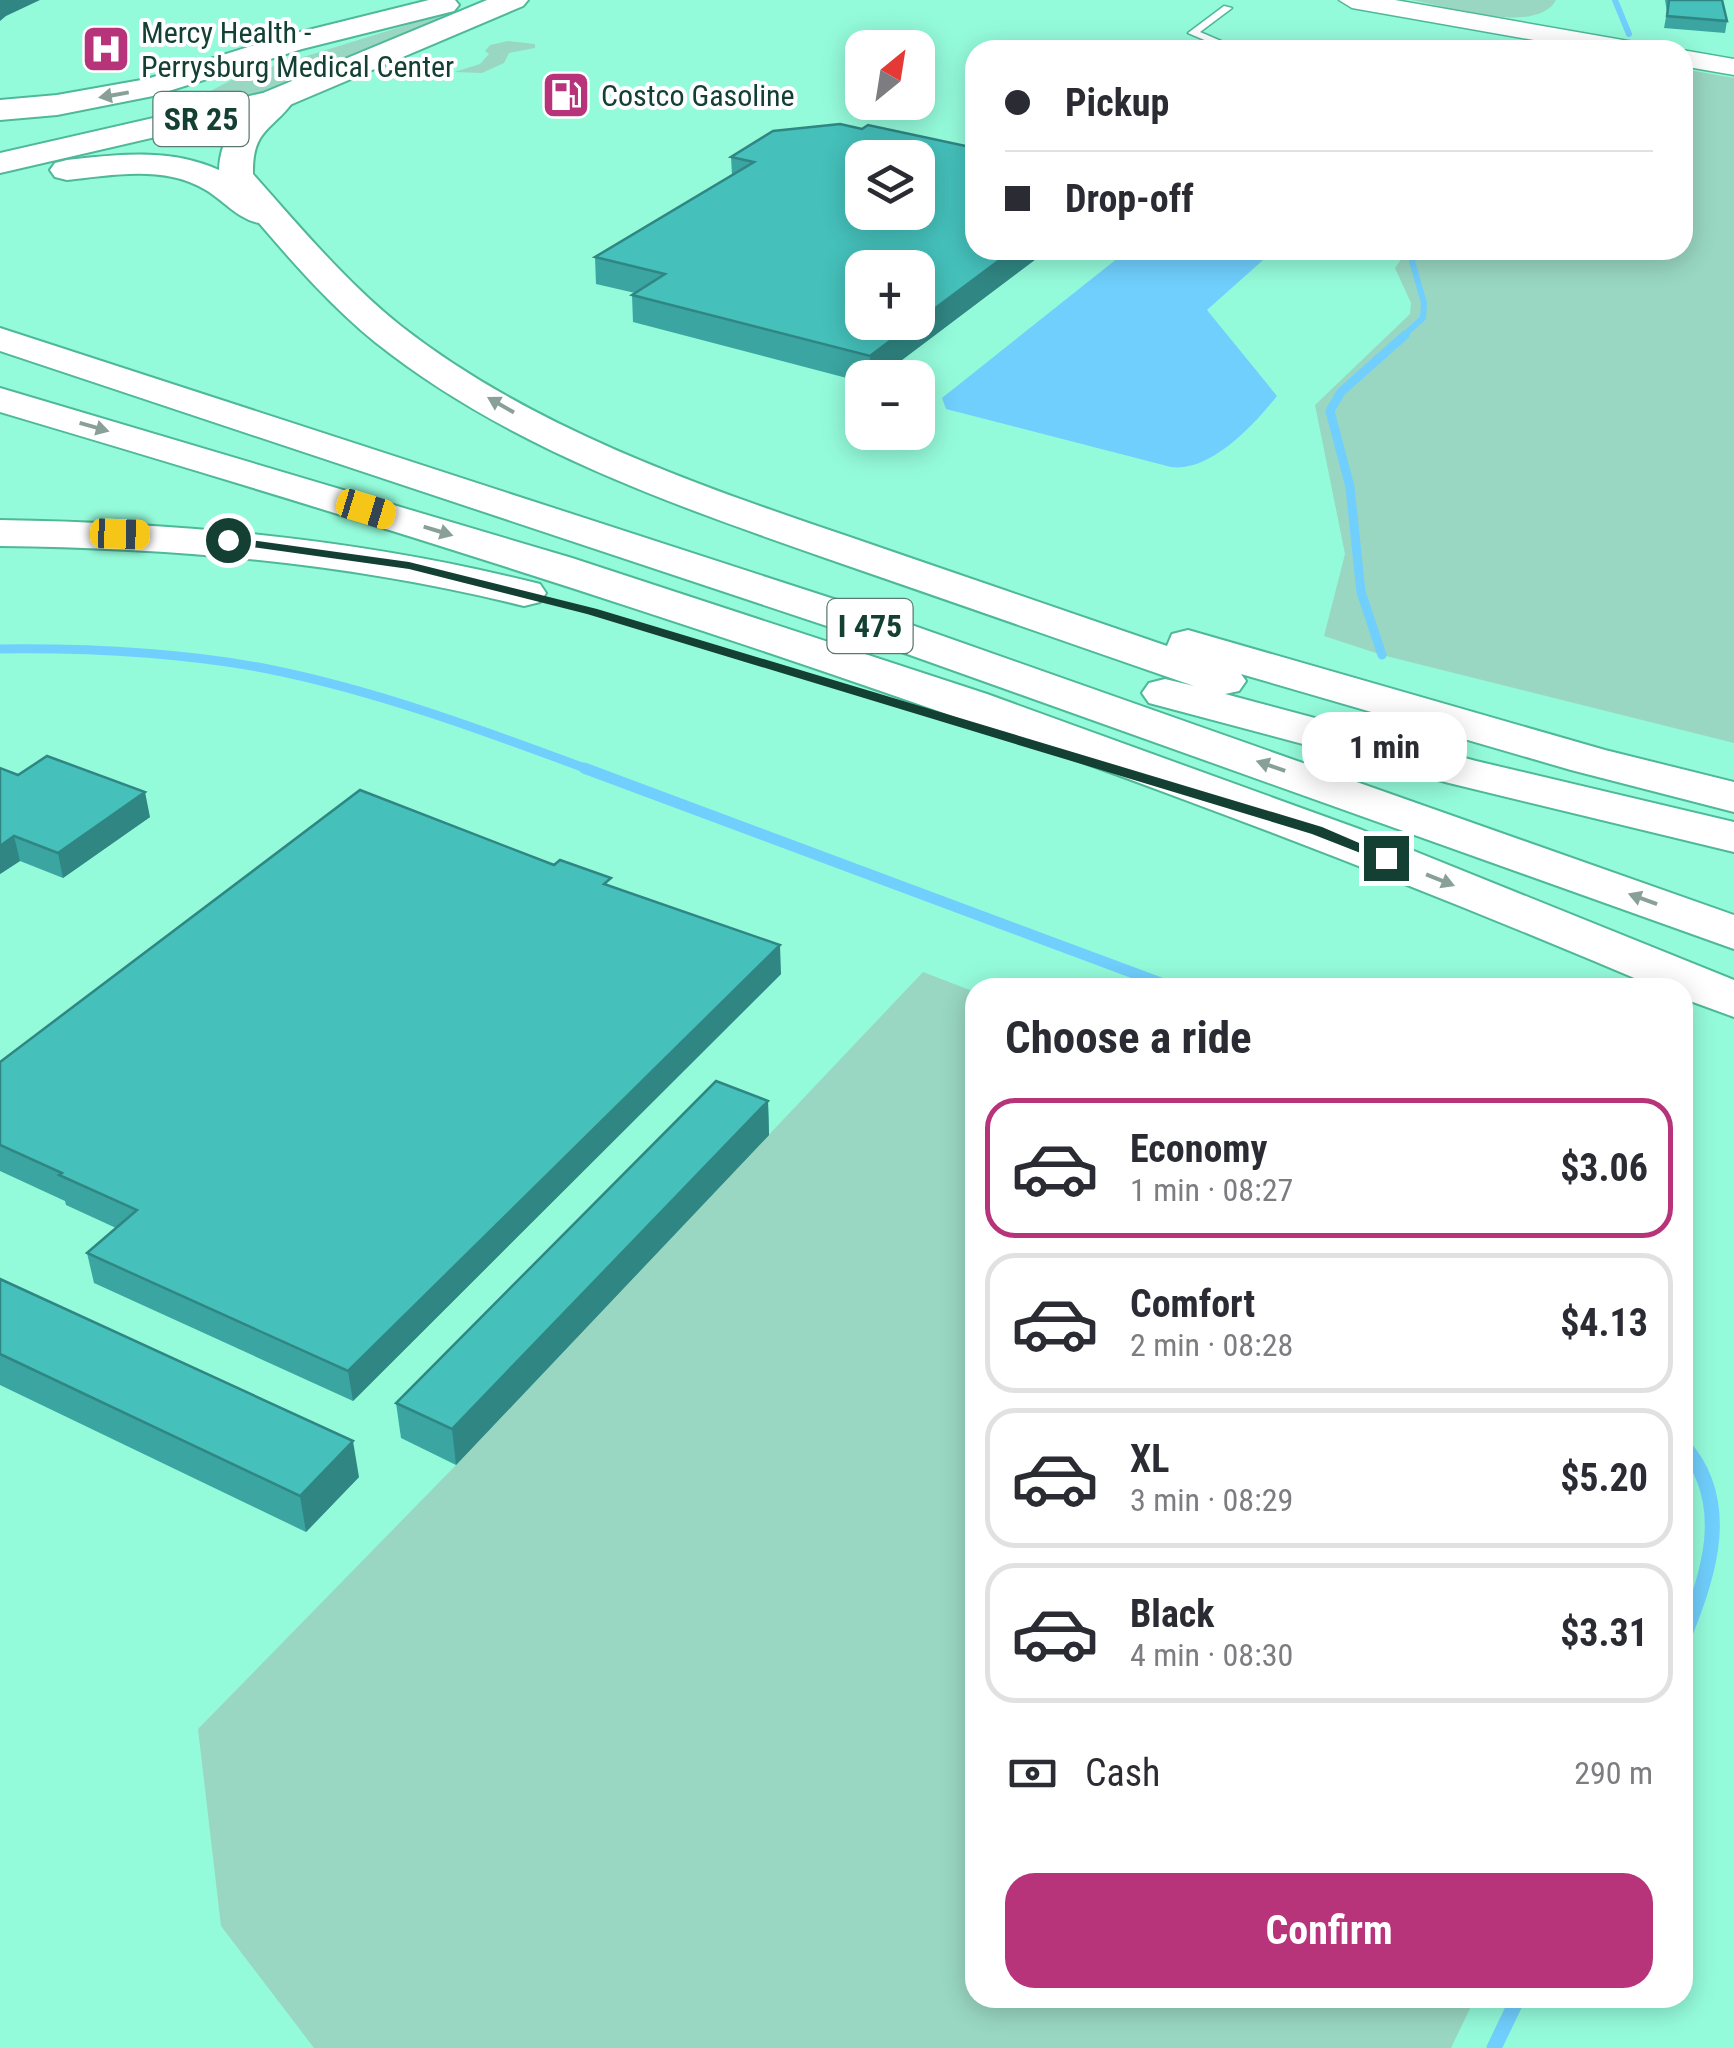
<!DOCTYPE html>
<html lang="en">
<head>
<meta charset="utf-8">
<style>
	:root { --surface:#fff; --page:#f7f7f7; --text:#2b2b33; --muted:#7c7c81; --line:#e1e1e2; --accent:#b7347b }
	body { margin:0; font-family:"Roboto Condensed",sans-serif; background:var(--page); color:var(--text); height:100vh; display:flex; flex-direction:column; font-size:38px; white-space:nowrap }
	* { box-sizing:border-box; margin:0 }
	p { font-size:32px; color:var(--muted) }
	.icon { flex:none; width:55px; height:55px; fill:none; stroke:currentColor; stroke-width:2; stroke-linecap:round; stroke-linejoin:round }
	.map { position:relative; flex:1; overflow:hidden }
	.details { position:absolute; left:965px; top:978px; width:728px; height:1030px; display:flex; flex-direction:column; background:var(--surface); border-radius:30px; box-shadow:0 5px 25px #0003 }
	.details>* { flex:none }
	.banner { position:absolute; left:965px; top:40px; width:728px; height:220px; border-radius:30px; box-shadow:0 5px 25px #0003; display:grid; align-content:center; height:220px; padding:0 40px; background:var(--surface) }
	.needle { width:65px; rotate:30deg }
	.fabs { position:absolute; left:845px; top:30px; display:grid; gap:20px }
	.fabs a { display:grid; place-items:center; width:90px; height:90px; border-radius:20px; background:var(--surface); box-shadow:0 5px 25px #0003; font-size:50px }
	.end { position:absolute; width:45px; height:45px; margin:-22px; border:12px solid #134033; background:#fff; box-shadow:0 0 0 5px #fff }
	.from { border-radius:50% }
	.bubble { position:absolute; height:70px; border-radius:30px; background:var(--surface); box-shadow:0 5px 25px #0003; font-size:32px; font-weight:700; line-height:70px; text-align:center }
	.car { position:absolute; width:30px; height:60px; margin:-30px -15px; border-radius:12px; box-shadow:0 0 8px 2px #0007; background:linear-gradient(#f5c518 24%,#345 0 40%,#f5c518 0 76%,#345 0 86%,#f5c518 0) }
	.banner b { display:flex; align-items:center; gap:35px; height:95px; font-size:38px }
	.banner b+b { border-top:2px solid var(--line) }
	.banner i { width:25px; height:25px; background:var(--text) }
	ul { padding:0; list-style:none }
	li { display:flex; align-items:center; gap:30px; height:140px; margin:0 20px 15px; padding:0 20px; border:5px solid var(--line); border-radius:30px }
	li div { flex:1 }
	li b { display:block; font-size:38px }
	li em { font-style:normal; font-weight:700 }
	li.selected { border-color:var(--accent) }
	li>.icon { width:90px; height:90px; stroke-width:1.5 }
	h2 { padding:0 40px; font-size:45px; line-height:120px }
	.pay { display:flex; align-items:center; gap:25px; height:110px; padding:0 40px; font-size:38px }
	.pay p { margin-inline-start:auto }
	.primary-button { display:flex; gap:20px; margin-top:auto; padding:20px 40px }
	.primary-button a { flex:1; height:115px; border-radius:30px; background:var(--accent); color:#fff; font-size:40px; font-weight:700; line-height:115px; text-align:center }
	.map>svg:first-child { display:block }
	.green { fill:#99d7c2 }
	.water { fill:#70cffd }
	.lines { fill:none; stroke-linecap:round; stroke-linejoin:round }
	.stream-far3 { stroke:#70cffd; stroke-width:6 }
	.stream-far2 { stroke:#70cffd; stroke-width:9 }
	.stream-far1 { stroke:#70cffd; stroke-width:11 }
	.stream { stroke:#70cffd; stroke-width:15 }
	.service-casing { stroke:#4fb899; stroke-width:3 }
	.tertiary-casing { stroke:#4fb899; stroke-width:3 }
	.primary-casing { stroke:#4fb899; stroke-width:4 }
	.motorway-casing { stroke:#4fb899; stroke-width:4 }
	.service { fill:#fff; fill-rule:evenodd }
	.tertiary { fill:#fff; fill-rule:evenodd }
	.primary { fill:#fff; fill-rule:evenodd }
	.motorway { fill:#fff; fill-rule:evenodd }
	.wall { fill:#3ba5a1 }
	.shaded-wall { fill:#308683 }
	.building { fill:#45c0bb; stroke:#308683; stroke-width:2.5; fill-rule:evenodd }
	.oneway { fill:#89a099 }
	.route { fill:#134033 }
	.labels { text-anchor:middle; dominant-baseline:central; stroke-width:8; stroke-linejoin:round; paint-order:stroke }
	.far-poi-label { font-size:30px; fill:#134033; stroke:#fff; text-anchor:start }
	.shield { fill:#fff; stroke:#5a7970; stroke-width:2.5 }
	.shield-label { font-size:32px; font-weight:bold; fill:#134033 }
</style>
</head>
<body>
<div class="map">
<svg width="1734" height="2048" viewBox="0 0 1734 2048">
	<rect width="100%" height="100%" fill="#94fbda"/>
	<!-- green -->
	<path class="green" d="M1411 0H1556C1537 36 1446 6 1411 0Z
		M449 12 454 13 271 91 160 118 235 78Z
		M508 41 535 44V48L509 53 504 63 482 73 454 72 480 64 489 54 485 51 490 45Z
		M1683 69 1734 78V743L1382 655 1324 636 1345 554 1315 405 1410 314 1411 303 1395 268 1408 250H1682Z
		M923 972 975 992V1998H1475L1451 2048H314L221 1926 198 1729 456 1465Z"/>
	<!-- water -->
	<path class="water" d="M1128 250 1267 252 1262 261 1207 310 1277 396C1253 426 1210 472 1171 467L946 409 942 398Z"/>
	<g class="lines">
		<!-- stream-far3 -->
		<path class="stream-far3" d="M1615 0 1629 34
			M1402 337 1423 318 1424 303 1412 261 1422 250"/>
		<!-- stream-far2 -->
		<path class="stream-far2" d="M0 649C90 648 179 652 268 669 378 691 485 731 590 770
			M1382 655 1361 592 1350 487 1330 411 1341 392 1405 335"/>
		<!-- stream-far1 -->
		<path class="stream-far1" d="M584 768 1174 988"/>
		<!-- stream -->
		<path class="stream" d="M1682 1444C1734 1501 1709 1577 1682 1641
			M1494 2048 1518 1998"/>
		<!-- service casing -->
		<g class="service-casing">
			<path id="service" d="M1224 6 1232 8 1200 32 1242 50H1228L1188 33Z"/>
		</g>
		<!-- tertiary casing -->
		<g class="tertiary-casing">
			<path id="tertiary" d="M1339 0H1395L1634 42 1647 50H1590L1352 8Z
				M1682 50 1734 59V75L1682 66Z"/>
		</g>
		<!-- primary casing -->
		<g class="primary-casing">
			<path id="primary" d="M487 0H528L523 6 285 107 0 173V153L263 93Z"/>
		</g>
		<!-- motorway casing -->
		<g class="motorway-casing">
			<path id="motorway" d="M429 0H455L459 5 454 11 302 49 153 96 57 115 0 120V100L57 95 147 79 280 37Z
				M279 89 290 92 295 99C273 131 252 128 253 174 300 227 346 282 401 326 530 427 691 483 844 535 952 572 1059 609 1167 646L1172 634 1188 630 1605 750 1734 782V812L1571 770 1241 674 1246 681 1239 691 1225 694 1476 761 1734 822V852L1449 783 1149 703 1142 693 1149 683 1165 679 1194 686C1075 645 956 603 837 562 677 506 509 449 375 342 332 307 295 265 259 223 238 219 224 201 206 190 165 165 113 175 67 180L55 177 50 170 55 163 67 160C118 154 171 148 219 170 220 136 245 98 279 89Z
				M0 328 886 616 1734 915V949L854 635 0 351Z
				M0 388 572 558 987 694 1362 830 1734 980V1017L1682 998V988H1658C1118 758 562 578 0 412Z
				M0 520C184 523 361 539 540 584L546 593 540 602 524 606C351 563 178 548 0 546Z"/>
		</g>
		<!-- service -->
		<use href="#service" class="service"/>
		<!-- tertiary -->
		<use href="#tertiary" class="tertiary"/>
		<!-- primary -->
		<use href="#primary" class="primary"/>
		<!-- motorway -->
		<use href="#motorway" class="motorway"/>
	</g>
	<!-- wall -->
	<path class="wall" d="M1665 0H1722L1727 21 1725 33 1664 28 1667 12Z
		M773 131 1048 250 878 378H862V382L633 322 632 295 635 293 596 284 595 257 732 175 731 157Z
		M18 775 150 817 63 878 20 861 0 874Z
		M554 865 612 886 781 974 353 1401 94 1283 87 1253 116 1228 66 1205 65 1201 0 1171V1062Z
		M768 1101 769 1135 456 1465 401 1438 396 1403Z
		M0 1279 359 1477 306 1532 0 1385Z"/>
	<!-- shaded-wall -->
	<path class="shaded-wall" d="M0 0H40L6 16 0 21Z
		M1013 250H1048L878 378H870V356L918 322V321Z
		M145 792 150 817 63 878 58 853Z
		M14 836 20 861 0 874V846Z
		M780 945 781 974 353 1401 348 1371Z
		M768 1101 769 1135 456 1465 452 1429Z
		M353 1441 359 1477 306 1532 300 1496Z"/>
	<!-- building -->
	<path class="building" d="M1669 0H1722L1727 21 1667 16Z
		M840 124 862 129 868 125 975 148V250H1013L918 321V268H862V322H915L870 356 632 295 665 274 595 257 754 162 731 157 773 131ZM862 158H918V212H862Z
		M47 756 145 792 58 853 14 836 0 846V768L18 775Z
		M360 790 554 865 560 860 611 878 604 884 780 945 348 1371 87 1253 137 1210 59 1175 62 1173 0 1145V1062Z
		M716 1081 768 1101 452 1429 396 1403Z
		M0 1279 353 1441 300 1496 0 1354Z"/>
	<!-- one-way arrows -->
	<defs><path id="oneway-solid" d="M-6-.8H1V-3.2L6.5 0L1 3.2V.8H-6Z" transform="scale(2.5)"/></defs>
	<g class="oneway">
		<use href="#oneway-solid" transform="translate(114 95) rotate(170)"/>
		<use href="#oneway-solid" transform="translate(501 405) rotate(-150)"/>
		<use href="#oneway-solid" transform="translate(94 427) rotate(16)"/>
		<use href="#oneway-solid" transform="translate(438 531) rotate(17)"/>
		<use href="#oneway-solid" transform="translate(1271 766) rotate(-161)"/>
		<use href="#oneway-solid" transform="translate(1440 880) rotate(22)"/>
		<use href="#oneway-solid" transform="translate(1643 899) rotate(-160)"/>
	</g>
	<!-- route -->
	<path class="route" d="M228 537 409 562 597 609 1322 827 1394 858 1381 861 1312 834 587 614 409 569 224 543 222 540Z"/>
	<!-- icons -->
	<defs>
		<g id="hospital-square" transform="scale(2.5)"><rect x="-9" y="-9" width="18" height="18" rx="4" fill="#b7347b" stroke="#fff"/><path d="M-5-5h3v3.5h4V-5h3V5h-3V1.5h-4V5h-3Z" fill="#fff"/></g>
		<g id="fuel-square" transform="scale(2.5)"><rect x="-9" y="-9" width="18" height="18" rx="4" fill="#b7347b" stroke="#fff"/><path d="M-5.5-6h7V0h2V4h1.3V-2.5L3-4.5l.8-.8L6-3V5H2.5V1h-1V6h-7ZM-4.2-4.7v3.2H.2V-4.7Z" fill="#fff"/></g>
	</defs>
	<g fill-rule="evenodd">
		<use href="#hospital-square" x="106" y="49"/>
		<use href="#fuel-square" x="566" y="95"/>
	</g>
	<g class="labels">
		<!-- far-poi labels -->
		<g class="far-poi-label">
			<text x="141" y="32">Mercy Health -<tspan x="141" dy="34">Perrysburg Medical Center</tspan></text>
			<text x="601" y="95">Costco Gasoline</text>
		</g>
		<!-- shield labels -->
		<g class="shield">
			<rect x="153.5" y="92" width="95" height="54" rx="8"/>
			<rect x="827.5" y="599" width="85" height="54" rx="8"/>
		</g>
		<g class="shield-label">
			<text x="201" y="119">SR 25</text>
			<text x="870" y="626">I 475</text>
		</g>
	</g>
</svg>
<div class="fabs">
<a><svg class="needle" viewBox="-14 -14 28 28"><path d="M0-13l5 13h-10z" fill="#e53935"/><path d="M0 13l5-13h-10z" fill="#7c7c81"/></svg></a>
<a><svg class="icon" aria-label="layers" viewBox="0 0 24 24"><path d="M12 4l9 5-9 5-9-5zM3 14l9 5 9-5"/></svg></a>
<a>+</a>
<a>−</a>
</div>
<i class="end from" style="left:228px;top:540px"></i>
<i class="end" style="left:1386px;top:858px"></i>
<div class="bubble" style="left:1302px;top:712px;width:165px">1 min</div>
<i class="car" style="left:366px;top:509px;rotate:107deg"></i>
<i class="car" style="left:120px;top:534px;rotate:92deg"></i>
<div class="banner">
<b><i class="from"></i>Pickup</b>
<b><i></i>Drop-off</b>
</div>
<section class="details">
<h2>Choose a ride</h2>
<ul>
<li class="selected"><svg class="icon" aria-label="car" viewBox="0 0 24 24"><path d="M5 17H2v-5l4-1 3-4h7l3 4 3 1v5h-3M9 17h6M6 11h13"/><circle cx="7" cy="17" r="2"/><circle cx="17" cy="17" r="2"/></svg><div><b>Economy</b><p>1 min · 08:27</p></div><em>$3.06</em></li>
<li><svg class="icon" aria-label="car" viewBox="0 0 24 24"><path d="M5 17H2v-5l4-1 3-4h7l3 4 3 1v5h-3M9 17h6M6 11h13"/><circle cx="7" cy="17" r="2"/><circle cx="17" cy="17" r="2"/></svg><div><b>Comfort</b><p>2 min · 08:28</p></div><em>$4.13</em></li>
<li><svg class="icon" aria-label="car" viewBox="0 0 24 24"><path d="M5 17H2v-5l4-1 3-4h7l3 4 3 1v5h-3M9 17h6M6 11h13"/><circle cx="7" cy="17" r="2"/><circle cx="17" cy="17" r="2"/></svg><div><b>XL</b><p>3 min · 08:29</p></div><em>$5.20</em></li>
<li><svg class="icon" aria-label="car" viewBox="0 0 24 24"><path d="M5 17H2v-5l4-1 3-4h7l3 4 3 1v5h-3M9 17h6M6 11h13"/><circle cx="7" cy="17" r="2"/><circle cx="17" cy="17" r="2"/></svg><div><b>Black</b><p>4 min · 08:30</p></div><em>$3.31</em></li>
</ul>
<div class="pay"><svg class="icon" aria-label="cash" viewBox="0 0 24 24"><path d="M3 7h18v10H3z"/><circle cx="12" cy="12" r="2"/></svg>Cash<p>290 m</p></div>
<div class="primary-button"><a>Confirm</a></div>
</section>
</div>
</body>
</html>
